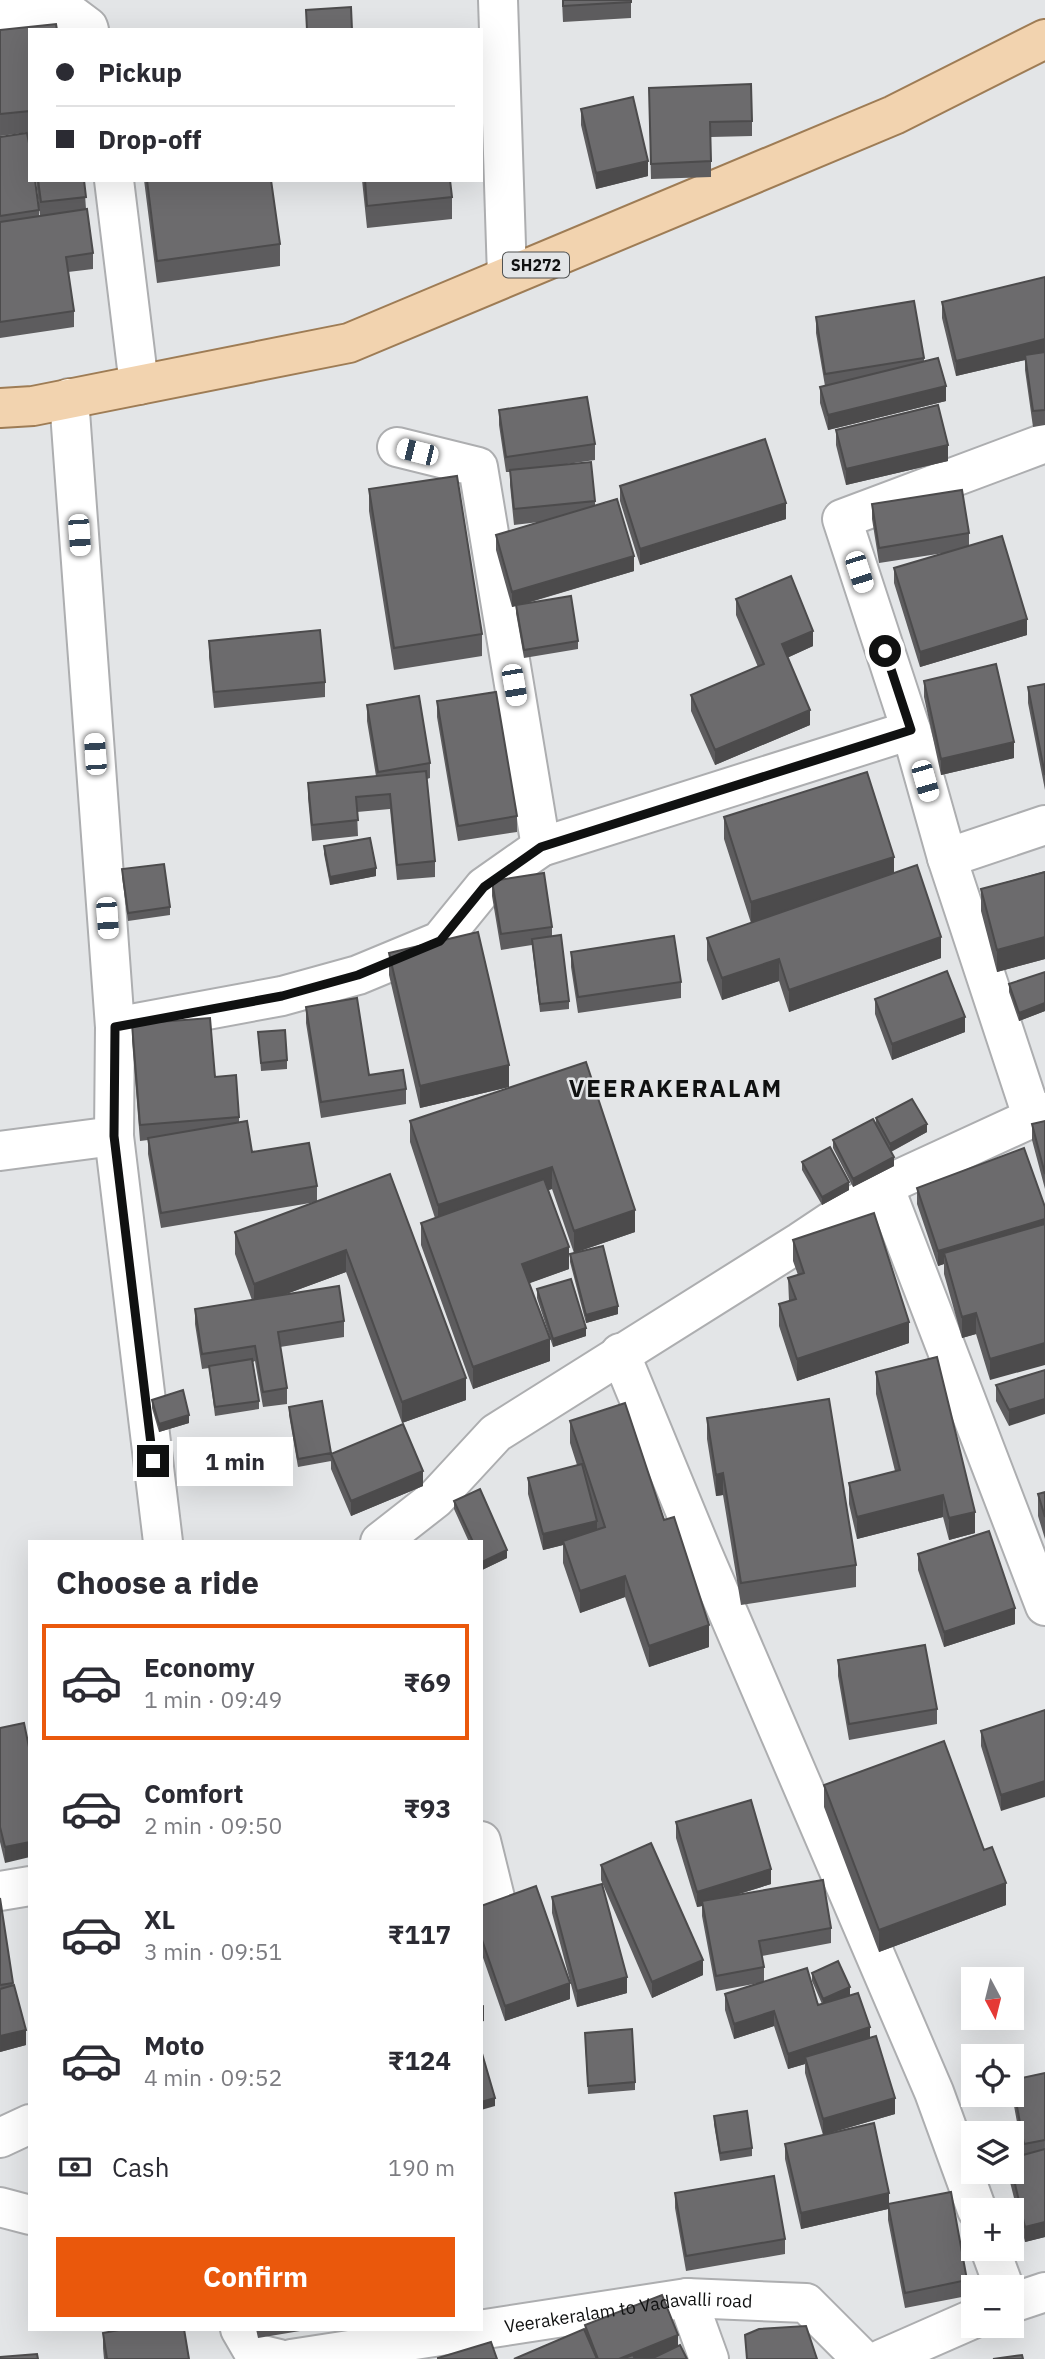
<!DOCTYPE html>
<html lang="en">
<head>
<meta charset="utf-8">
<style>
	:root { --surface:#fff; --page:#f7f7f7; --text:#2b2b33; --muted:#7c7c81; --line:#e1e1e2; --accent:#ea580c }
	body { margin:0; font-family:"IBM Plex Sans",sans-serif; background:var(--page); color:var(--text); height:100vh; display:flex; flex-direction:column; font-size:26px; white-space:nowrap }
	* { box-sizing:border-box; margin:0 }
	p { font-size:23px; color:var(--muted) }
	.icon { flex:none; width:38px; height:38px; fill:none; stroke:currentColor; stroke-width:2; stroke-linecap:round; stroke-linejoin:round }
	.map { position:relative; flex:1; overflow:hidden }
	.details { position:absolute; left:28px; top:1540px; width:455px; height:791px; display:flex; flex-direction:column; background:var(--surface); border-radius:0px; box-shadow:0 7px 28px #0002 }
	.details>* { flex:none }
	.guide { position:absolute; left:28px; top:28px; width:455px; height:154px; border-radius:0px; box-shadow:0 7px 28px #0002; display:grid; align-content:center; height:154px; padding:0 28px; background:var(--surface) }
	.needle { width:46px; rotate:173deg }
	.tools { position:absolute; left:961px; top:1967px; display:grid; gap:14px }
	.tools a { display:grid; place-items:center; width:63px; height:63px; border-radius:0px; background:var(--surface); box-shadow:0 7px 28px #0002; font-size:35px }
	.end { position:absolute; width:32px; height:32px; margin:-16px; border:9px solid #101111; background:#fff; box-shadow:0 0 0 4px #fff }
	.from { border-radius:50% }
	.bubble { position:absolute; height:49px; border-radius:0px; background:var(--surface); box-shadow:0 7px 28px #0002; font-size:23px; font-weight:700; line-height:49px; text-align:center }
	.car { position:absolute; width:21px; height:42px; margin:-21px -10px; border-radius:9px; box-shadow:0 0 5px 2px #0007; background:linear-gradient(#fff 24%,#345 0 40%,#fff 0 76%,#345 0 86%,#fff 0) }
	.guide b { display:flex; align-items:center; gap:24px; height:66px; font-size:26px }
	.guide b+b { border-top:2px solid var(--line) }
	.guide i { width:18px; height:18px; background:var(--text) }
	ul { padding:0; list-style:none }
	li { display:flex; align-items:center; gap:21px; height:116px; margin:0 14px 10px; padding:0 14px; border:4px solid transparent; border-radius:0px }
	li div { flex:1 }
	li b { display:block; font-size:26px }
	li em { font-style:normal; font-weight:700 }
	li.on { border-color:var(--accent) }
	li>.icon { width:63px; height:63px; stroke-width:1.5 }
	h2 { padding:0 28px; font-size:32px; line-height:84px }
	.pay { display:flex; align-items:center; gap:18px; height:77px; padding:0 28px; font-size:26px }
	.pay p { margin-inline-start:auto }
	.primary-button { display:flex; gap:14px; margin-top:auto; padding:14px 28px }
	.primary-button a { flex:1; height:80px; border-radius:0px; background:var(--accent); color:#fff; font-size:28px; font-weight:700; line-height:80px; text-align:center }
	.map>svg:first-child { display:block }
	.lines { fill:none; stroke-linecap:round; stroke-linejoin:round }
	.minor-casing { stroke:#adaeb0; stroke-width:42 }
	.major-casing { stroke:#9e7c55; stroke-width:42 }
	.minor { stroke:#fff; stroke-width:38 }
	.major { stroke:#f2d3af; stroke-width:38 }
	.wall { fill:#5d5c5e }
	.shaded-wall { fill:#4c4b4c }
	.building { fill:#6c6b6d; stroke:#4c4b4c; stroke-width:2 }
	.route { stroke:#101111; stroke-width:9 }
	.labels { text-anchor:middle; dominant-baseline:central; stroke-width:5; stroke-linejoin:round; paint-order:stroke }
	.shield { fill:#e3e5e7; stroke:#4f5151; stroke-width:2 }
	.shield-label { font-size:16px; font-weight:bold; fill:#101111 }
	.street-label { font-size:18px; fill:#101111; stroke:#e3e5e7 }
	.district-label { font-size:24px; font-weight:bold; letter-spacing:2px; fill:#101111; stroke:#e3e5e7 }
</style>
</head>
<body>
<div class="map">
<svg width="1045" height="2359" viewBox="0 0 1045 2359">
	<rect width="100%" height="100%" fill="#e3e5e7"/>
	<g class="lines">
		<!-- minor casing -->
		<g class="minor-casing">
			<g id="minor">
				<path d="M498 0 507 276"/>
				<path d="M0 15 33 9 68 12 88 27 89 30"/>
				<path d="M114 180 139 385"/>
				<path d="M69 398 115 1027 114 1136 163 1542"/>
				<path d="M1045 443 842 519 911 730 947 858 1045 825"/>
				<path d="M397 447 478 467 541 847"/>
				<path d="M947 858 1032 1116"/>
				<path d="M115 1027 282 996 358 975 440 941 484 887 541 847 911 730"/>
				<path d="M0 1151 114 1136"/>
				<path d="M884 1186 1045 1606"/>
				<path d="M620 1353 702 1552 934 2092 977 2210"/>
				<path d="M380 1542 435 1499 496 1433 800 1242 884 1186 1045 1112"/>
				<path d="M481 1841 497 1906"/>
				<path d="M0 1891 30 1886"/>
				<path d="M0 2138 30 2124"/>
				<path d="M0 2207 30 2215"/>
				<path d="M990 2249 1004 2287"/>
				<path d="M687 2298 709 2359"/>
				<path d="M1012 2303 1045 2292"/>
				<path d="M240 2329 254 2353 279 2359"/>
				<path id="s1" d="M291 2359 687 2298 806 2303 862 2359"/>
				<path d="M882 2359 973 2319"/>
			</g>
		</g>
		<!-- major casing -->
		<g class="major-casing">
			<path id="major" d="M0 408 33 406 349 343 894 115 1045 39"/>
		</g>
		<!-- minor -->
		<use href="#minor" class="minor"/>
		<!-- major -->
		<use href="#major" class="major"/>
	</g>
	<!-- wall -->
	<path class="wall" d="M562 0H631V18L563 22Z
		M0 30H30V132L0 136Z
		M649 103 752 121V136L711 137V177L651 179Z
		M581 109 648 176 596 189 581 125Z
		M0 137 39 210V216H40L36 180H84L86 209 93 253V269L68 272 74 311V327L0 338Z
		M144 180H271L280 244V266L157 283Z
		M362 180H450L452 197V219L367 228Z
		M1045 277V425L1033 427 1025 370V360L956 376 942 318V302Z
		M816 317 924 358V362L946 401 828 430 820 403V387L825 386 816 333Z
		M499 410 595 444V460L546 467 595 501V505L634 571 524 604 578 641V649L524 658 516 613V606L512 607 496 550V535L539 522 514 525 510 485V472H506L499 425Z
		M836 430 948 461 846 485 836 445Z
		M620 486 786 519 640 565 620 501Z
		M369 489 482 634V656L394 670 369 511Z
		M872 504 969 533V545L1027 635 920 667 894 583V568L944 553 879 563 872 519Z
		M736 599 813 646 787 658 810 725 715 765 691 711V695L758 667 736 615Z
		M209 641 325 682V697L214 708 209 657Z
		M924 681 1014 758 941 775 924 697Z
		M1045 684V790L1028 703V687Z
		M437 701 517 816V832L458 841 437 717Z
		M367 705 430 763V778L427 779 435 861V877L397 880 390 809 357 812 358 836 312 841 308 798V783L376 776 367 721Z
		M724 817 894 873 941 958 789 1012 779 981 722 1000 707 960V938L751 923 724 839Z
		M324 846 376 876 330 885 324 854Z
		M122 869 170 907V915L128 921 122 877Z
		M1045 871V959L997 972 981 911V889Z
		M492 881 552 927V936L569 1001V1009L540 1012 532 945 501 950 492 896Z
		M571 952 681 982V998L578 1013 571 967Z
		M389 953 509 1087 420 1108 389 975Z
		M1045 972V1011L1019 1021 1009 992V984Z
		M875 999 965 1032 892 1060 875 1014Z
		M306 1007 369 1075 406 1089V1104L321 1118 306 1023Z
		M132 1024 215 1077 239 1117V1122L252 1152 317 1186V1202L466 1400 402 1423 346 1272 283 1295 344 1321V1337L280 1347 287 1388V1404L263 1407 255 1361 253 1362 259 1401V1409L215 1416 209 1368 202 1369 195 1324V1309L252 1300 235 1254V1232L316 1202 161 1228 148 1154V1140L140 1141 132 1040Z
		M258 1032 287 1060V1069L261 1071Z
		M586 1062 635 1232 574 1253 552 1189 548 1190 569 1269 529 1283 550 1361 473 1389 421 1245V1223L435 1218 410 1142V1121Z
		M876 1118 927 1132 891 1152 894 1166 853 1187 833 1148V1140L876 1123Z
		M1045 1121V1189L1032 1140V1124Z
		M1024 1148 990 1380 976 1334 962 1338 944 1274V1264L938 1266 917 1204V1188Z
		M802 1162 849 1190 822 1205 802 1170Z
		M793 1240 909 1343 797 1381 779 1326V1304L789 1301 788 1278 798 1275 793 1261Z
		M570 1254 618 1314 586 1323 570 1262Z
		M537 1289 586 1336 553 1347 537 1298Z
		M1045 1370 1009 1426 996 1401V1385Z
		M876 1372 975 1533 949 1540 943 1517 857 1539 849 1504V1483L895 1471 876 1394Z
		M152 1400 189 1423 159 1432 152 1408Z
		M289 1407 331 1453V1461L298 1467 289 1415Z
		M707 1418 856 1565V1587L741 1605 723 1495 716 1496 707 1439Z
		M570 1421 664 1520 709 1647 649 1667 625 1597 580 1613 563 1563V1545L543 1550 528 1494V1478L577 1465 570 1443Z
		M331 1454 423 1486 351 1516 331 1469Z
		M1045 1492V1539L1038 1516V1494Z
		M454 1501 507 1558 482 1570 481 1542H469L454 1509Z
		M918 1554 1015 1624 944 1647 918 1570Z
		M838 1660 937 1709V1724L849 1740 838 1676Z
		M1045 1710 1001 1811 981 1746V1731Z
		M24 1723 5 1863 0 1842V1728Z
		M824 1785 984 1850 1006 1905 879 1952 824 1807Z
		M676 1822 771 1884 739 1894 831 1928V1943L762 1956 764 1967V1982L818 2005 822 2004 812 1981V1973L850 1995 844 1998 870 2037 895 2114 823 2135 805 2073V2064L788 2069 774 2026 734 2039 725 2010V1994L759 1983 716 1991 702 1916V1906L697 1907 676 1838Z
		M601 1865 703 1975 652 1998 601 1880Z
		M552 1897 627 1993 577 2007 552 1913Z
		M0 1898 13 1986 26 2045 0 2052Z
		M481 1906 570 1999 505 2021 481 1952Z
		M585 2041 635 2082V2090L588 2094Z
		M1045 2073V2237L1025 2242 1008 2174V2172H1012L1023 2155 1012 2095V2080Z
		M714 2116 752 2148V2156L720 2161 714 2124Z
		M785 2144 889 2204 967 2280V2296L905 2308 888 2220V2209L801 2229 785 2159Z
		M675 2193 785 2239V2254L686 2271 675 2208Z
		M585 2325 678 2346 687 2359H514L585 2332Z
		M256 2329H312L258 2338Z
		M103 2333 189 2359H104L103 2348Z"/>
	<!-- shaded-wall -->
	<path class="shaded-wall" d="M648 161V176L596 189V173Z
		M1045 339V355H1025V360L956 376V361Z
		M946 386V401L828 430V415Z
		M948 445V461L846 485V469Z
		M786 503V519L640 565V549Z
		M634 556V571L512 607V592Z
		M1027 619V635L920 667V652Z
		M813 631V646L782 660V644Z
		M810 710V725L715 765V750Z
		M1014 742V758L941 775V759Z
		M894 857V879L751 923V902Z
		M376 868V876L330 885V877Z
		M941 937V958L789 1012V990Z
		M1045 937V959L997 972V950Z
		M779 959V981L722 1000V978Z
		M1045 1003V1011L1019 1021V1013Z
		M965 1017V1032L892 1060V1044Z
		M509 1065V1087L420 1108V1086Z
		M927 1124V1132L890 1152V1144Z
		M894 1157V1166L853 1187V1179Z
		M552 1167V1189L438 1226V1205Z
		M849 1182V1190L822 1205V1197Z
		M635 1210V1232L574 1253V1231Z
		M1045 1219V1234L944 1253V1264L938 1266V1251Z
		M569 1247V1269L522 1286V1264Z
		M346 1250V1272L254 1306V1284Z
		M618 1306V1314L586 1323V1315Z
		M976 1313V1334L962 1338V1317Z
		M909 1322V1343L797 1381V1359Z
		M586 1328V1336L553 1347V1339Z
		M550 1339V1361L473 1389V1367Z
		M1045 1343V1365L990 1380V1359Z
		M466 1378V1400L402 1423V1402Z
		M1045 1399V1414L1009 1426V1410Z
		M189 1415V1423L159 1432V1424Z
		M423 1471V1486L351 1516V1501Z
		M723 1473V1495L716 1496V1475Z
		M943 1495V1517L857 1539V1517Z
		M975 1512V1533L949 1540V1518Z
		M597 1521V1536L563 1541V1545L543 1550V1534Z
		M507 1550V1558L482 1570V1562Z
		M625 1576V1597L580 1613V1591Z
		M1015 1608V1624L944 1647V1632Z
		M709 1625V1647L649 1667V1646Z
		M1045 1781V1797L1001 1811V1795Z
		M30 1842V1857L5 1863V1847Z
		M771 1869V1884L703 1905 702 1901V1906L697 1907V1892Z
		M1006 1883V1905L879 1952V1930Z
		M703 1960V1975L652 1998V1982Z
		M627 1977V1993L577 2007V1991Z
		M570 1983V1999L505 2021V2006Z
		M850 1987V1995L823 2007V1999Z
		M484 2005V2021L481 2022V2006Z
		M774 2011V2026L734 2039V2024Z
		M870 2027V2043L805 2057V2064L788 2069V2054Z
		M26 2030V2045L0 2052V2036Z
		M495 2098V2106L481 2110V2102Z
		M895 2098V2114L823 2135V2119Z
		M889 2193V2209L888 2204V2209L801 2229V2213Z
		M1045 2222V2237L1025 2242V2227Z
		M678 2335V2350L657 2359H619Z"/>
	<!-- building -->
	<path class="building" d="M563 0H631V2L563 6Z
		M351 7 352 30H307L306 10Z
		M56 24 57 30H30V111L0 114V30Z
		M751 84 752 121 710 122 711 161 651 164 649 88Z
		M633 97 648 161 596 173 581 109Z
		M27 133 30 148V180H35L39 210 0 216V137Z
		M38 180H84L86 197 41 202Z
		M147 180H271L280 244 157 261Z
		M365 180H450L452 197 367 206Z
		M87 209 93 253 66 257 74 311 0 322V222Z
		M1045 277V339L956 361 942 302Z
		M914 301 924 358 825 374 816 317Z
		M1045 352V410L1033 411 1025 355Z
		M938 358 946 386 828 415 820 387Z
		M587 397 595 444 506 457 499 410Z
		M938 405 948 445 846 469 836 430Z
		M765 439 786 503 640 549 620 486Z
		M591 462 595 501 514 509 510 470Z
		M457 476 482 634 394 648 369 489Z
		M962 490 969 533 879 548 872 504Z
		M617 499 634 556 512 592 496 535Z
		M1002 536 1027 619 920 652 894 568Z
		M791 576 813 631 782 644 810 710 715 750 691 695 764 664 736 599Z
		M571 596 578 641 524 650 516 605Z
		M320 630 325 682 214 692 209 641Z
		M996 664 1014 742 941 759 924 681Z
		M1045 684V775L1028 687Z
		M496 692 517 816 458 826 437 701Z
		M419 696 430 763 378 772 367 705Z
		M426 771 435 861 397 865 390 794 356 797 358 820 312 825 308 783Z
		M867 772 894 857 751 902 724 817Z
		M370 838 376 868 330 877 324 846Z
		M164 864 170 907 128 913 122 869Z
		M917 865 941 937 789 990 779 959 722 978 707 938Z
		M1045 872V937L997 950 981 889Z
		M544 873 552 927 501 934 492 881Z
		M478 932 509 1065 420 1086 389 953Z
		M561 935 569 1001 540 1004 532 939Z
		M674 936 681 982 578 997 571 952Z
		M947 971 965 1017 892 1044 875 999Z
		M1045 972V1003L1019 1013 1009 984Z
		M357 998 369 1075 403 1070 406 1089 321 1102 306 1007Z
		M210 1018 215 1077 236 1075 239 1117 140 1125 132 1024Z
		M285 1030 287 1060 261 1063 258 1032Z
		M586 1062 635 1210 574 1231 552 1167 438 1205 410 1121Z
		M912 1099 927 1124 890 1144 876 1118Z
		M873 1119 894 1157 853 1179 833 1140Z
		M247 1121 252 1152 309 1143 317 1186 161 1213 148 1138Z
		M1045 1121V1174L1032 1124Z
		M830 1147 849 1182 822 1197 802 1162Z
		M1024 1148 1045 1207V1219L938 1251 917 1188Z
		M390 1174 466 1378 402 1402 346 1250 254 1284 235 1232Z
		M544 1179 569 1247 522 1264 550 1339 473 1367 421 1223Z
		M874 1213 909 1322 797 1359 779 1304 796 1299 788 1278 804 1273 793 1240Z
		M1045 1224V1343L990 1359 976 1313 962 1317 944 1253Z
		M603 1246 618 1306 586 1315 570 1254Z
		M571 1279 586 1328 553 1339 537 1289Z
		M339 1286 344 1321 278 1332 287 1388 263 1392 255 1346 202 1354 195 1309Z
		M937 1357 975 1512 949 1518 943 1495 857 1517 849 1483 900 1470 876 1372Z
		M252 1359 259 1401 215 1407 209 1366Z
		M1045 1370V1399L1009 1410 996 1385Z
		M183 1390 189 1415 159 1424 152 1400Z
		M829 1399 856 1565 741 1583 723 1473 716 1475 707 1418Z
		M322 1401 331 1453 298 1459 289 1407Z
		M625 1403 664 1520 674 1517 709 1625 649 1646 625 1576 580 1591 563 1541 605 1527 570 1421Z
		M403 1424 423 1471 351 1501 331 1454Z
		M582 1464 597 1521 543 1534 528 1478Z
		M480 1489 507 1550 482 1562 481 1542H473L454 1501Z
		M1045 1492V1517L1038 1494Z
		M989 1531 1015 1608 944 1632 918 1554Z
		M925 1645 937 1709 849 1724 838 1660Z
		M1045 1710V1781L1001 1795 981 1731Z
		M24 1723 30 1752V1842L5 1847 0 1827V1728Z
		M944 1741 984 1850 992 1847 1006 1883 879 1930 824 1785Z
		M751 1800 771 1869 697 1892 676 1822Z
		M651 1843 703 1960 652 1982 601 1865Z
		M823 1880 831 1928 759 1941 764 1967 716 1976 702 1901Z
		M602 1884 627 1977 577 1991 552 1897Z
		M536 1886 570 1983 505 2006 481 1937V1906Z
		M0 1898 13 1983 0 1985Z
		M838 1961 850 1987 823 1999 812 1973Z
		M807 1968 818 2005 858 1993 870 2027 788 2054 774 2011 734 2024 725 1994Z
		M14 1985 26 2030 0 2036V1989Z
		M632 2029 635 2082 588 2086 585 2033Z
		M876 2036 895 2098 823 2119 805 2057Z
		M481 2050 495 2098 481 2102Z
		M1045 2073V2140L1024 2144 1012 2080Z
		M747 2111 752 2148 720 2153 714 2116Z
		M874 2123 889 2193 801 2213 785 2144Z
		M1045 2149V2222L1025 2227 1012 2171V2158Z
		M774 2176 785 2239 686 2256 675 2193Z
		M951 2192 967 2280 905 2293 888 2204Z
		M662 2295 678 2335 619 2359H598L585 2325Z
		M806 2326 817 2359H747L745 2335 759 2329Z
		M124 2329H184L189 2359H107L103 2333Z
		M584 2329 597 2359H514Z
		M491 2342 497 2359H438V2358Z
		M680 2345 687 2359H651Z
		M37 2354 38 2359H0V2357Z
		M633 2355 635 2359H622Z
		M1022 2355 1023 2359H993Z"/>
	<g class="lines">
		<!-- route -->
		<path class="route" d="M153 1461 114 1136 115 1027 282 996 358 975 440 941 484 887 541 847 911 730 885 651"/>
	</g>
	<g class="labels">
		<!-- shield labels -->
		<rect class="shield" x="503" y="252.5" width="66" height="25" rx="5"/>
		<g class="shield-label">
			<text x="536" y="265">SH272</text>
		</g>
		<!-- street labels -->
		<g class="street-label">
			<text stroke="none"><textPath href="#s1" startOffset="341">Veerakeralam to Vadavalli road</textPath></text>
		</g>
		<!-- district labels -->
		<g class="district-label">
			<text x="676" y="1088">VEERAKERALAM</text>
		</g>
	</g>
</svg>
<div class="tools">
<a><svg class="needle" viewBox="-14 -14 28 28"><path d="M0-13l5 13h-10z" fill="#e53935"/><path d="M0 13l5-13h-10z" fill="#7c7c81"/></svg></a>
<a><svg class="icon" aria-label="locate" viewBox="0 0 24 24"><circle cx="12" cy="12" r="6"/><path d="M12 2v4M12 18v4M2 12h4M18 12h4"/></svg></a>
<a><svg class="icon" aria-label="layers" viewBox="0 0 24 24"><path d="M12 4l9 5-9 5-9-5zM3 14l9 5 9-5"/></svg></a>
<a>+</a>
<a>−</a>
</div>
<i class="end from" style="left:885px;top:651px"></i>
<i class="end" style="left:153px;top:1461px"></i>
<div class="bubble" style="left:177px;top:1437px;width:116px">1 min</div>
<i class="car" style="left:417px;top:452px;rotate:284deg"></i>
<i class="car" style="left:79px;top:535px;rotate:176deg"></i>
<i class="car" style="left:859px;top:572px;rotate:162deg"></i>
<i class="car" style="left:514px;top:685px;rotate:170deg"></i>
<i class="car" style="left:95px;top:754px;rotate:356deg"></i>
<i class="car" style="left:925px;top:781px;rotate:164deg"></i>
<i class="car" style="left:107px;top:918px;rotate:176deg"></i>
<div class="guide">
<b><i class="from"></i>Pickup</b>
<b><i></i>Drop-off</b>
</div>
<section class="details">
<h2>Choose a ride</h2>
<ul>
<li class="on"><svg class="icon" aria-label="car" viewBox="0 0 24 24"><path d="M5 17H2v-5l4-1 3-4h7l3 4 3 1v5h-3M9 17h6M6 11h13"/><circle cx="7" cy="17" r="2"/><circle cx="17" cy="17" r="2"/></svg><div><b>Economy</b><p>1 min · 09:49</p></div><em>₹69</em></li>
<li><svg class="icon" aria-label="car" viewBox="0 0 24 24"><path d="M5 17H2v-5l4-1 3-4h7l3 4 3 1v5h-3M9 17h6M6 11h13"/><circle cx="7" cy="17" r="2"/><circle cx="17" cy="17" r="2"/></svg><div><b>Comfort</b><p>2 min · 09:50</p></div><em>₹93</em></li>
<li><svg class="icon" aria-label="car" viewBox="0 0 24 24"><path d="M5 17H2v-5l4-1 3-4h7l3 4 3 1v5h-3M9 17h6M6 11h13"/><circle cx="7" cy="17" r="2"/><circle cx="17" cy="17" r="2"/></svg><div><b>XL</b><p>3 min · 09:51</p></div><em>₹117</em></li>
<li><svg class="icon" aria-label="car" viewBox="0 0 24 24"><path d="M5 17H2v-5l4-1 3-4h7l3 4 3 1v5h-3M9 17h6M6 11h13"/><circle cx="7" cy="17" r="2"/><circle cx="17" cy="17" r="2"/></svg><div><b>Moto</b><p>4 min · 09:52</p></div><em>₹124</em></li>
</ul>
<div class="pay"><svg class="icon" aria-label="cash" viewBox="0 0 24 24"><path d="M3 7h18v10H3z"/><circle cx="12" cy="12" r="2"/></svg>Cash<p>190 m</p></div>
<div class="primary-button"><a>Confirm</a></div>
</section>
</div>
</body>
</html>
